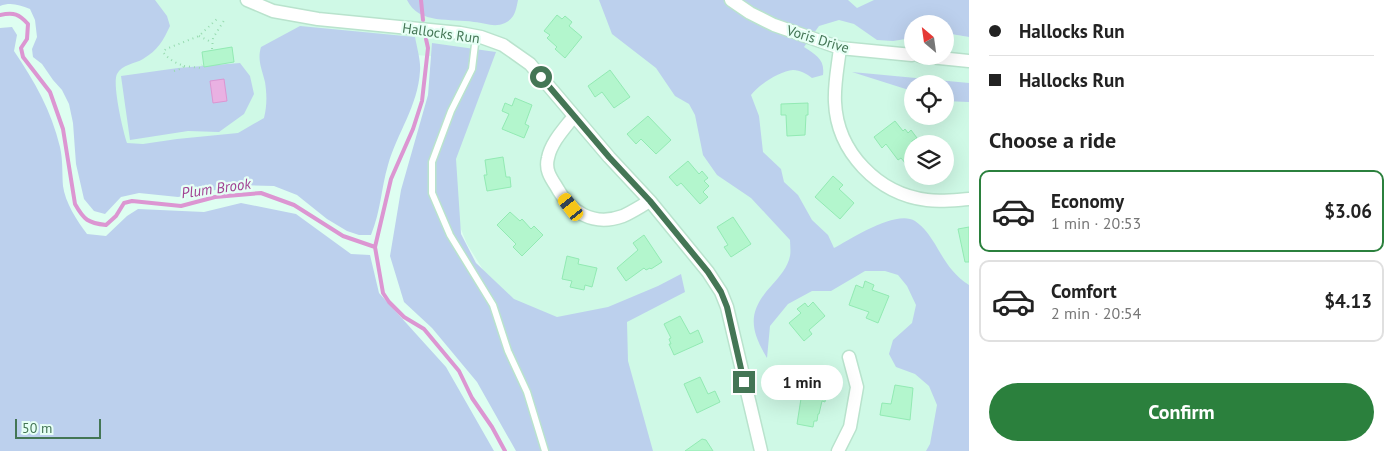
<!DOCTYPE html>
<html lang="en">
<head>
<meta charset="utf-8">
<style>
	:root { --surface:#fff; --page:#f6f6f6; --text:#222; --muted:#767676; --line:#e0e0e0; --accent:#2b803d }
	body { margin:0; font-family:"PT Sans",sans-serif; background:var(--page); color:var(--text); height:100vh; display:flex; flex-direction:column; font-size:19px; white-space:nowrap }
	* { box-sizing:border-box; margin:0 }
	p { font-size:16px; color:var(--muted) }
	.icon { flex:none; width:28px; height:28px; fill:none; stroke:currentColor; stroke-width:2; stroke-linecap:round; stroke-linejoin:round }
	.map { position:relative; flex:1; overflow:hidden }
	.drawer { display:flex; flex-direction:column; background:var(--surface); width:425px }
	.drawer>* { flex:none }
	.guide { display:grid; align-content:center; height:110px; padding:0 20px; background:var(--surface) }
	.needle { width:32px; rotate:331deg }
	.buttons { position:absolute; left:904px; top:15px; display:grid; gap:10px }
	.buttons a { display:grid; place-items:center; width:50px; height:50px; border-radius:50%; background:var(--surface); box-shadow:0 5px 20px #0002; font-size:25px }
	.scale { position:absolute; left:15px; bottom:12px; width:86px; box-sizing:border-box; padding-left:5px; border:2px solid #447655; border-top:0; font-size:14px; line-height:18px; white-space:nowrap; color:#447655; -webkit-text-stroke:4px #e6fff5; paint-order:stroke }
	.end { position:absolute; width:22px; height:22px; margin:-11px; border:6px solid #447655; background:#fff; box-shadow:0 0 0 2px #fff }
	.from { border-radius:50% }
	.bubble { position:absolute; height:35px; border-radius:18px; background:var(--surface); box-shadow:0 5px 20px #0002; font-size:16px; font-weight:700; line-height:35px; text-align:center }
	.car { position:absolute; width:15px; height:30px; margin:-15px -8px; border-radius:6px; box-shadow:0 0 4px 1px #0007; background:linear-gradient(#f5c518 24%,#345 0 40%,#f5c518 0 76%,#345 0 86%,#f5c518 0) }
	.guide b { display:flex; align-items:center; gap:18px; height:48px; font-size:19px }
	.guide b+b { border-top:1px solid var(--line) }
	.guide i { width:12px; height:12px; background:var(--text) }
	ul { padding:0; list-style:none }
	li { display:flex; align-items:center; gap:15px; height:82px; margin:0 10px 8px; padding:0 10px; border:2px solid var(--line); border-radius:10px }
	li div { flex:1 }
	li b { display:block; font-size:19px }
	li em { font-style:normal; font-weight:700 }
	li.active { border-color:var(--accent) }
	li>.icon { width:45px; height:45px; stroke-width:1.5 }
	h2 { padding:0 20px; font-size:22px; line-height:60px }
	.button { display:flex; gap:10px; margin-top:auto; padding:10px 20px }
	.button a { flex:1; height:58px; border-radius:30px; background:var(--accent); color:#fff; font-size:20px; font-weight:700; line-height:58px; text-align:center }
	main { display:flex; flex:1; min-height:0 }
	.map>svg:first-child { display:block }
	.residential { fill:#cff9e6; fill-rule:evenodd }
	.green { fill:#bcd0ed }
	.water { fill:#e9b1e2; stroke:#dc96d2 }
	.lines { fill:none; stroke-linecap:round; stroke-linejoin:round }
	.stream { stroke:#dc96d2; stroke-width:4 }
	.building { fill:#b3f6cd; stroke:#92eab3 }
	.lane-casing { stroke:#b9e3cd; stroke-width:9 }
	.street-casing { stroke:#b9e3cd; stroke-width:15 }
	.path { stroke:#97dbb0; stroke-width:2; stroke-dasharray:1 4; stroke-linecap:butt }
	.lane { stroke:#fff; stroke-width:6 }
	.street { stroke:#fff; stroke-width:12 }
	.route { stroke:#447655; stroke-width:6 }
	.labels { text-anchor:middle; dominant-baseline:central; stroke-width:4.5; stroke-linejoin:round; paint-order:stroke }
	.street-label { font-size:14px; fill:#447655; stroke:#e6fff5 }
	.water-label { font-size:15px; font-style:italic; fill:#a24393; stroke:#e6fff5 }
</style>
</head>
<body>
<main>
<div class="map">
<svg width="969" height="451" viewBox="0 0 969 451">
	<rect width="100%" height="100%" fill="#defef1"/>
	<!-- residential -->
	<path class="residential" d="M76 0H913L912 56H945V33L969 37V451H645L540 318 495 289 467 244 456 217 448 173 478 60 292 45 301 141 118 162ZM912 84H945V116H912ZM912 144H945V176H912Z"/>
	<!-- green -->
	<path class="green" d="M0 0H155L167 16 170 26C163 41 158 50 143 59 135 64 122 64 117 74 112 84 123 131 127 143L143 144 177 139 238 133 264 118C267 106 267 95 265 82 262 69 257 60 261 47L300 26 415 37C417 48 421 61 420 71 418 106 397 133 388 165 381 189 381 210 371 235H359L347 231 327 219 297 195 274 186 242 185 178 197 139 193 121 197 105 214 94 211 84 199 76 164 73 123 69 104 62 90 53 80 42 64 33 57 32 49 37 37 35 20 30 9C19 5 11 2 0 6Z
		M407 0H518C516 10 515 18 505 23 494 28 486 23 474 22 451 18 419 25 407 0Z
		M599 0H848L857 8 874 0H969V37L945 33V24H912V38L893 41 877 40 854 24 839 20 819 26 804 47C816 55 825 59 823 75L812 78C807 74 800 70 793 70 780 71 758 85 751 95L759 116 763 152 781 169 784 182 798 195 812 220 828 235 834 248C852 238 897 209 915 221 924 227 930 236 935 244 945 261 952 274 969 285V451H926L930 444 937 405 929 386 915 374 896 367 889 354 893 340 912 323 916 305 907 286 898 275 885 271H865L831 291H812L788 304 770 326 767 358C749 328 748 311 772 285 779 277 788 267 790 256 791 251 790 245 790 240L751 198 717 175 703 155 695 115 689 104 675 96 656 68 612 34Z
		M12 27 17 35 14 51C35 82 51 110 60 147 63 160 62 173 63 186 65 202 77 221 87 234L106 236 127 216 138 209 204 212 241 203 296 214 351 254 370 255 379 293 446 367 494 451H0V28Z
		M432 43 496 52 456 159 461 234 476 263 514 299 557 317 608 307 658 286 681 274 685 292 627 322 628 361 653 451H516L477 382 432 328 404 302 390 256 401 190 428 95Z
		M240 63 250 76 254 94 244 114 219 132 188 131 130 140 121 76 178 68Z
		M852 72 969 83V102L945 101V84H912V91Z"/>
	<!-- water -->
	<path class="water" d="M224 79 227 101 213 103 210 81Z"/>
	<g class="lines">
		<!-- stream -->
		<path class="stream" d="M421 0 423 20
			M0 15C14 12 19 14 28 24L27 39 21 48 23 57 50 92 63 129 75 204C84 220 88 223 106 225L116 216 124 203 132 201 181 206 215 197 261 193 294 205 343 236 375 247 383 293 389 302 404 317 424 329 459 371 472 398 492 427 505 451
			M375 247 391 179 413 129 422 101 428 48 426 39"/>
	</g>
	<!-- building -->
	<path class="building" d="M557 15 562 19 565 16 572 22 569 26 582 37 565 58 555 49 557 47 547 38 550 35 544 31Z
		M232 47 234 62 204 67 202 52Z
		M610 70 630 97 614 108 602 92 595 97 588 86Z
		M515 98 532 105 525 124 529 126 524 138 502 129 509 114 502 111 505 103 512 106Z
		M808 103V115H806L805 135 787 136 786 115H781V104Z
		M648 116 671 140 656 154 641 139 636 144 627 134Z
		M895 121 903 131 905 129 908 133 911 130 917 138 912 141V159L906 164 901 158 898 160 886 144 882 148 874 137Z
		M503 157 506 177H510L511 187 487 191 484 175H487L485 160Z
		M688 161 699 174 702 171 708 178 704 181 709 186 703 192 708 197 700 204 681 183 677 186 669 177Z
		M833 176 843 185 839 189 854 203 840 219 815 197Z
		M510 212 520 221 522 219 531 229 534 226 543 235 522 256 513 247 516 244 497 225Z
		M733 217 751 244 731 257 724 247 728 245 717 227Z
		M969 227V262H965L958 229Z
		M644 235 662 262 651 269 650 268 646 270 644 268 626 281 617 268 638 250 633 243Z
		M567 256 579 259 578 264 597 268 592 287 585 285 584 290 570 287 572 281 562 279Z
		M865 281 874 285 872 290 889 296 878 323 866 318 869 312 849 305 856 285 863 288Z
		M813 302 825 316 809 330 812 334 804 341 789 323 801 313 797 309 805 303 808 307Z
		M680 316 690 334 698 330 703 342 674 355 669 344H671L669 339 671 338 664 324Z
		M700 377 708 394 715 391 720 402 697 413 684 384Z
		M895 385 913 388 910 420 880 415 882 403 891 404Z
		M803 386 827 390 825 402 822 401 819 414H818L817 421H814L813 427 797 424Z
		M702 439 706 440 713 451H685Z"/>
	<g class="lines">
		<!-- lane casing -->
		<g class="lane-casing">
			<path id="lane" d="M476 36 472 69 451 111 432 162V193L450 235 493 305 508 351 527 392 545 451"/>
		</g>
		<!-- street casing -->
		<g class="street-casing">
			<path id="street" d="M247 0 273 11 318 19 460 33 481 37 503 45 530 64 609 157 650 201 708 272 721 292 727 307 761 451
				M731 0 750 13 774 25 840 48 912 55
				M840 48C838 66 834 84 835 102 837 152 878 194 927 200 941 202 955 200 969 199
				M920 56 969 61
				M574 116C565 128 551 142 548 158 545 169 550 177 556 186 570 212 593 227 623 216 632 212 641 206 650 201
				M838 451 850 427 857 387 849 357"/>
		</g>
		<!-- path -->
		<path class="path" d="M199 36 211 42
			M212 49 213 38 225 19
			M184 66 201 68 202 65
			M174 71 183 68 184 66C176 63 169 60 163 52L166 49 199 36 219 17"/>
		<!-- lane -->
		<use href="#lane" class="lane"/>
		<!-- street -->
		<use href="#street" class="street"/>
	</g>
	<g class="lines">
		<!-- route -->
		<path class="route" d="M541 77 609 157 650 201 708 272 721 292 727 307 744 382"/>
	</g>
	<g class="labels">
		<!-- street labels -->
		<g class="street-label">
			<text transform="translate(441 33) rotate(8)">Hallocks Run</text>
			<text transform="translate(818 39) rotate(17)">Voris Drive</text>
		</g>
		<!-- water labels -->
		<g class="water-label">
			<text transform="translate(216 188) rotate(-8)">Plum Brook</text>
		</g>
	</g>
</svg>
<div class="buttons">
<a><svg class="needle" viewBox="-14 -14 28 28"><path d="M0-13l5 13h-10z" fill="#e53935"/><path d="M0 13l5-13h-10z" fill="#767676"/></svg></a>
<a><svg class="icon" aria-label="locate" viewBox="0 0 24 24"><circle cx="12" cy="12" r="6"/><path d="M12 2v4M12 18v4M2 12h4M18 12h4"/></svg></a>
<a><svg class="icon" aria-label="layers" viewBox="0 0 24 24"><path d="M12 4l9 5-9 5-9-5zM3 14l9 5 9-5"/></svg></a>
</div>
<div class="scale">50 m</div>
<i class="end from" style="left:541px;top:77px"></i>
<i class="end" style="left:744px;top:382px"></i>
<div class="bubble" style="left:761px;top:365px;width:82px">1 min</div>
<i class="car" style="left:571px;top:207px;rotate:322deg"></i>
</div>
<section class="drawer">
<div class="guide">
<b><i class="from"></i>Hallocks Run</b>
<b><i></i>Hallocks Run</b>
</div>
<h2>Choose a ride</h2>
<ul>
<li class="active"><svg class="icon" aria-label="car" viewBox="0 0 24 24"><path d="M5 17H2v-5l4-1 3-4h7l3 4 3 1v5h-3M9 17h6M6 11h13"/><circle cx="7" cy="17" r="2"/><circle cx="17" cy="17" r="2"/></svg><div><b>Economy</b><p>1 min · 20:53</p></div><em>$3.06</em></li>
<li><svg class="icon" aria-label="car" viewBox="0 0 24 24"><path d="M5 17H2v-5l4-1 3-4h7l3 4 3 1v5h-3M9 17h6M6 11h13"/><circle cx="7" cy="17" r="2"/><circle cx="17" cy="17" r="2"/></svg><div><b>Comfort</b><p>2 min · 20:54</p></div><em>$4.13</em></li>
</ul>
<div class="button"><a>Confirm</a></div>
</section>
</main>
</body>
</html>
